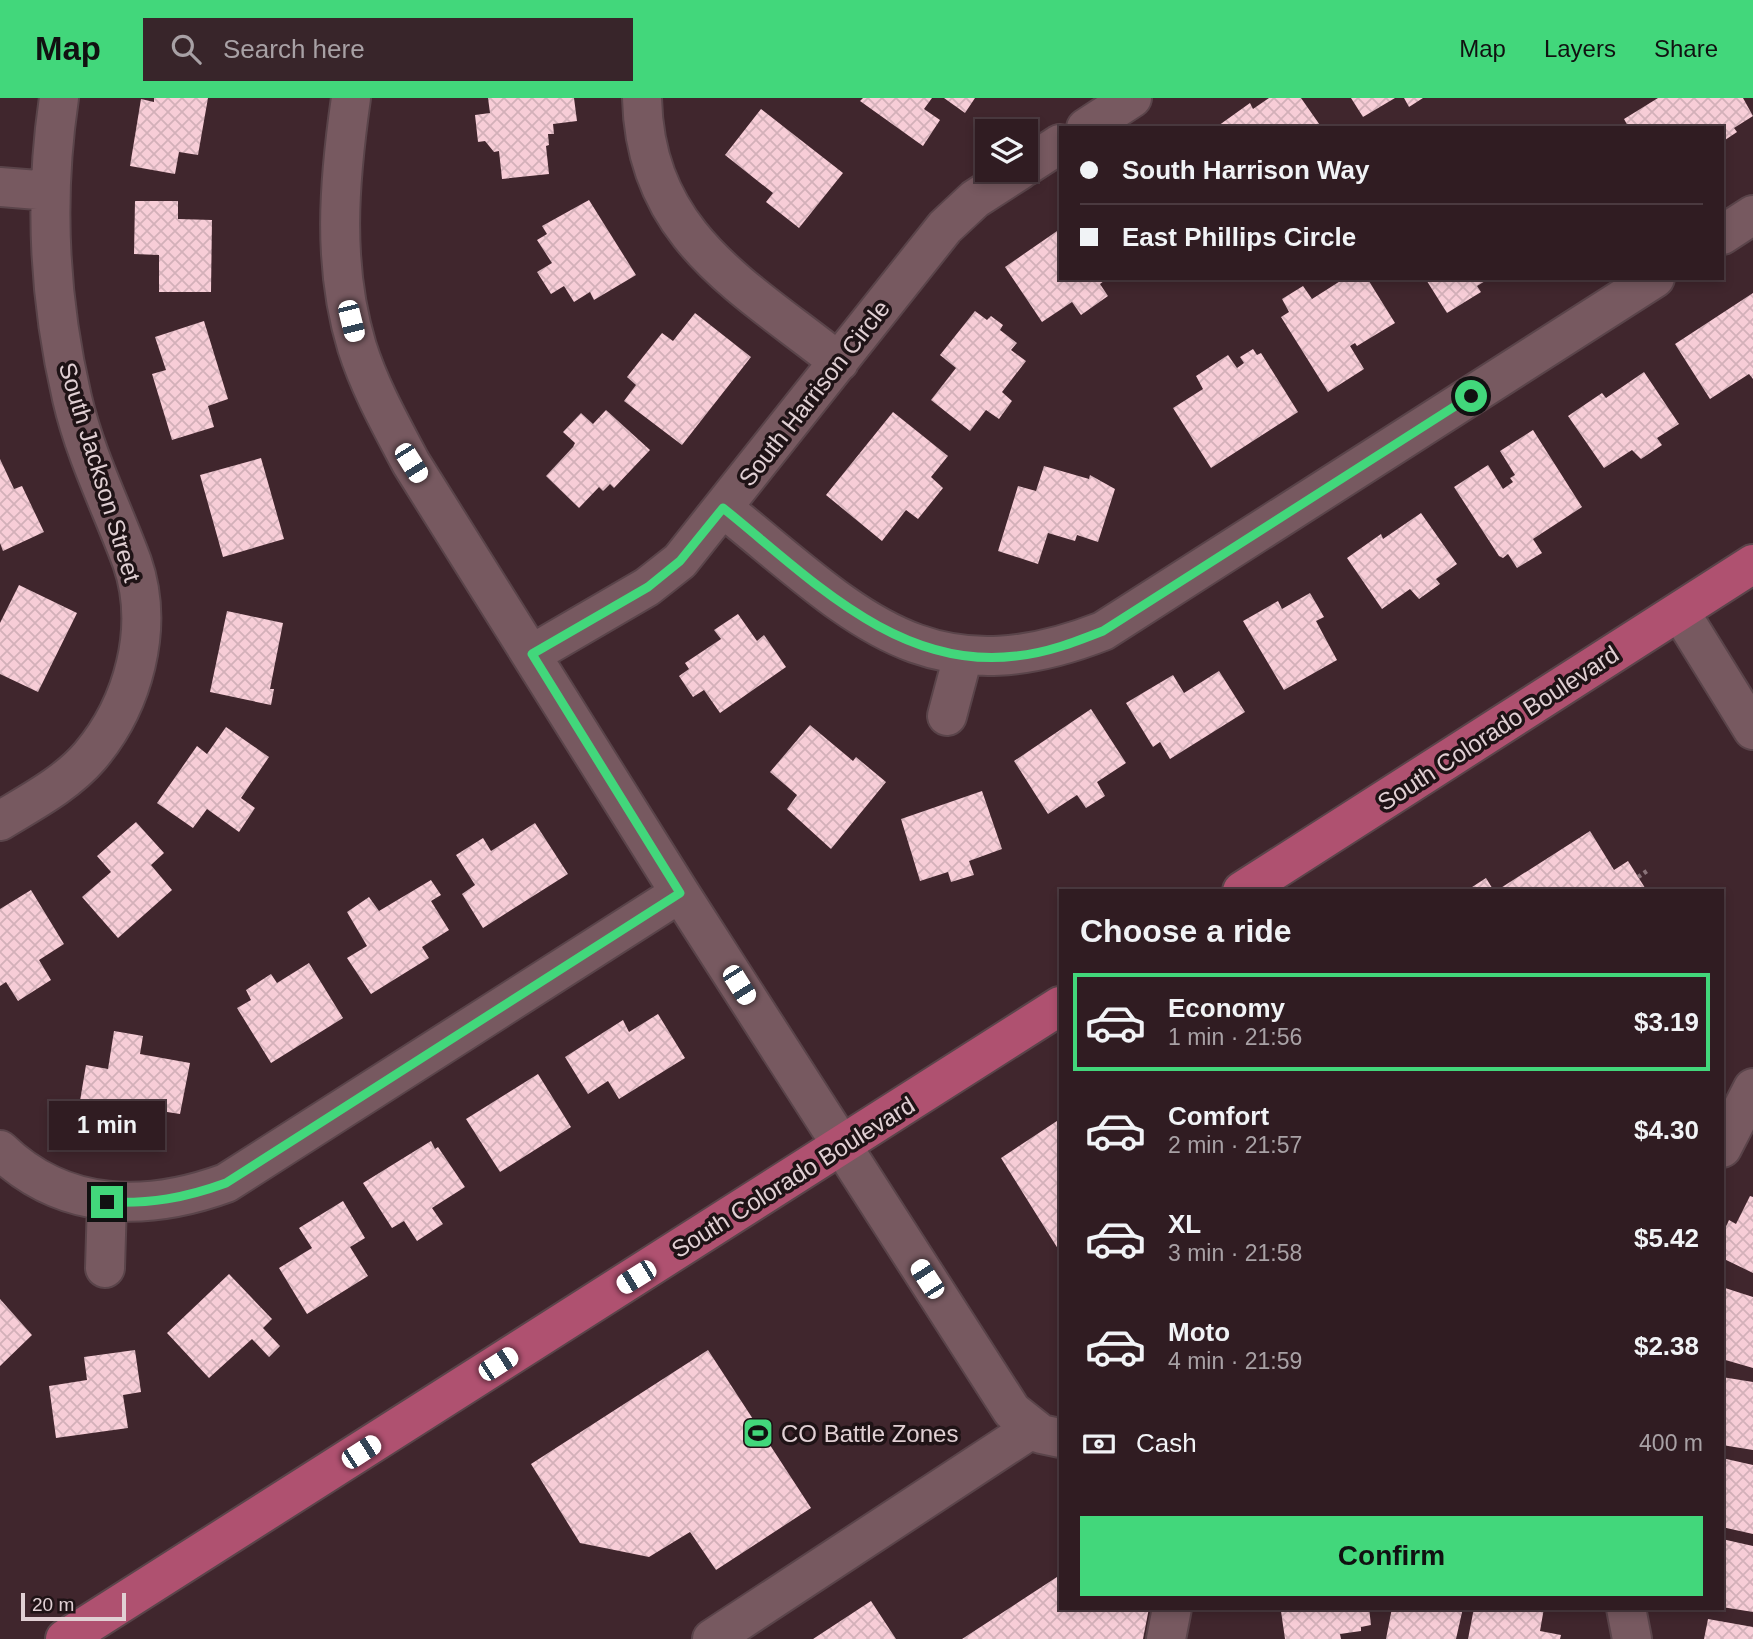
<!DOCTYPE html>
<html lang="en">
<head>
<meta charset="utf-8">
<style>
	:root { --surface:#301c22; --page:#38252a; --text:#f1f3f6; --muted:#a8a1a5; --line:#4b3a40; --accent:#42d77b }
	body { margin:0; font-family:Arial,sans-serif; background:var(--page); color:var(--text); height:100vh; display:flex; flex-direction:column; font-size:26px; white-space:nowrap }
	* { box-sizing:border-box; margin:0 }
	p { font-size:23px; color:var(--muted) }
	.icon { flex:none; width:38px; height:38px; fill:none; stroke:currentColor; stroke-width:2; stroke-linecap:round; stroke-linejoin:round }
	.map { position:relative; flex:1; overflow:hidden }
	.details { position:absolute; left:1059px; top:791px; width:665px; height:721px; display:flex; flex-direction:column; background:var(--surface); border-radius:0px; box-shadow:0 4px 10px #0003,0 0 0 2px var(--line) }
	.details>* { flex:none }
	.guide { position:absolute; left:1059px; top:28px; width:665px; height:154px; border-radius:0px; box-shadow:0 4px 10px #0003,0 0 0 2px var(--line); display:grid; align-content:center; height:154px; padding:0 21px; background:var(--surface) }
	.controls { position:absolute; left:975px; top:21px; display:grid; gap:14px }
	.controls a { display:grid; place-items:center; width:63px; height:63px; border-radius:0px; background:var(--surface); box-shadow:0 4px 10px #0003,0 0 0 2px var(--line); font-size:35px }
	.scale { position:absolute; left:21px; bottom:18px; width:105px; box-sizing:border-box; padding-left:7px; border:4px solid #e1d0d4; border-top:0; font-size:19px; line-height:24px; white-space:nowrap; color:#e1d0d4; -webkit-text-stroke:5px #1f1316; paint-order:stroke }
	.end { position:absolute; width:32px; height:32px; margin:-16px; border:9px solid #42d77b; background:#111; box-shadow:0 0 0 4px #111 }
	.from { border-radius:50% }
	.bubble { position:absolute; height:49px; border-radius:0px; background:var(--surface); box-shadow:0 4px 10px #0003,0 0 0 2px var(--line); font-size:23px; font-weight:800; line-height:49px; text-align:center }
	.car { position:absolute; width:21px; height:42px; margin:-21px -10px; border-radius:9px; box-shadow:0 0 5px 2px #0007; background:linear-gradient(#fff 24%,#345 0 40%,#fff 0 76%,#345 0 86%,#fff 0) }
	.guide b { display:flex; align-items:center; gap:24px; height:66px; font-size:26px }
	.guide b+b { border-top:2px solid var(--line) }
	.guide i { width:18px; height:18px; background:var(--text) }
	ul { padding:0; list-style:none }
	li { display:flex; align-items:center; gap:21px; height:98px; margin:0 14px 10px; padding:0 7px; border:4px solid transparent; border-radius:0px }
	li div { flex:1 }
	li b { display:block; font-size:26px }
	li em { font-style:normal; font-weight:800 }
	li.selected { border-color:var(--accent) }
	li>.icon { width:63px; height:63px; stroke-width:1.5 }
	h2 { padding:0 21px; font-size:32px; line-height:84px }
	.pay { display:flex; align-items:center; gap:18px; height:77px; padding:0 21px; font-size:26px }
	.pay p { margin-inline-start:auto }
	.cta { display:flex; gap:14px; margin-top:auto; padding:14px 21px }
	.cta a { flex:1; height:80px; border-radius:0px; background:var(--accent); color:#111; font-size:28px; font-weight:800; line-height:80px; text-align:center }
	header { display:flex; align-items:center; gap:42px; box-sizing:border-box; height:98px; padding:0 35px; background:var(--accent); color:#111 }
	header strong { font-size:33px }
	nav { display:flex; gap:38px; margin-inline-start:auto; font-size:24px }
	.search { width:490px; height:63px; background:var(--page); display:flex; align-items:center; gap:18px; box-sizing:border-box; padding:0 24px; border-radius:0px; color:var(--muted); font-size:26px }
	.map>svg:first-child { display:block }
	.building { fill:url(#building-cross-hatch) }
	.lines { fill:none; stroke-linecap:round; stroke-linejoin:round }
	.minor-casing { stroke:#5a444a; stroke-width:42 }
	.major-casing { stroke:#5a444a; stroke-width:42 }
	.path { stroke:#897379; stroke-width:4.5; stroke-dasharray:3.5 3.5; stroke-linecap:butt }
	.minor { stroke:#775960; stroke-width:38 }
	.major { stroke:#af5170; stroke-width:38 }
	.route { stroke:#42d77b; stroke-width:9 }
	.labels { text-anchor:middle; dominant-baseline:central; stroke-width:7; stroke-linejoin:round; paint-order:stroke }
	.street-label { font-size:24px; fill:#e1d0d4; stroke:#1f1316 }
	.poi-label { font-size:24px; fill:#e1d0d4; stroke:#1f1316; text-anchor:start }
</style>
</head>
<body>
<header>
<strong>Map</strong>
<div class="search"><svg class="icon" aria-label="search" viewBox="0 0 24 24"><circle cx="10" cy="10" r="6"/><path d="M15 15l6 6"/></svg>Search here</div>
<nav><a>Map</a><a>Layers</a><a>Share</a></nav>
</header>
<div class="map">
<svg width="1753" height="1541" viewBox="0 0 1753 1541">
	<defs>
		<pattern id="building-cross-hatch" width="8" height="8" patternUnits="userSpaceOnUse" patternTransform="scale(1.75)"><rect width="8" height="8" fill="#f7cdd7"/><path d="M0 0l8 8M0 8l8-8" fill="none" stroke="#d3b0b9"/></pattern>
	</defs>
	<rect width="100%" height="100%" fill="#40262d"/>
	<!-- building -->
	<path class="building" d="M154 0H208L198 57 179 54 175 76 130 68 141 1 154 4Z
		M488 0H574L577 23 553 26 554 36H548L549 47 546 48 549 76 502 81 499 53 494 54 485 43 478 44 475 17 490 15Z
		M863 0H932L924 11 940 22 923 48 860 3Z
		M944 0H975L965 15Z
		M1269 0H1301L1322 30H1215L1250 5 1253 11Z
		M1351 0H1395L1363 19Z
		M1404 0H1423L1409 9Z
		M1658 0H1743L1753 18 1734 30 1737 34 1722 44V30H1629L1624 21Z
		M761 11 843 75 799 130 766 104 773 95 725 57Z
		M589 102 636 177 594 202 590 194 574 204 564 188 551 196 537 174 552 165 537 142 547 136 542 128Z
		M135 103H178V121L212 122 211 194H159V157L134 156Z
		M1060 131V180H1108L1100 186 1108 198 1081 217 1072 204 1042 224 1005 169Z
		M1345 180H1367L1395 225 1357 248 1355 245 1350 248 1364 271 1328 294 1281 219 1289 214 1282 201 1303 188 1312 201Z
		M1425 180H1490L1477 188 1481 194 1447 215Z
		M1753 195V281L1749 276 1710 301 1675 246Z
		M975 213 987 222 991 218 1003 227 1000 232 1017 245 1011 252 1026 263 1002 294 1012 303 999 321 986 312 970 333 931 302 956 270 940 257Z
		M695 215 751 259 682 347 624 303 636 287 627 279 662 235 673 243Z
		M204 223 228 301 208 308 214 329 172 342 152 276 166 272 155 239Z
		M1253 251 1257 257 1261 255 1298 314 1211 370 1173 310 1203 291 1196 278 1228 257 1237 270 1244 265 1240 259Z
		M1644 274 1679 326 1657 340 1662 347 1641 361 1632 352 1604 370 1568 318 1602 295 1606 300Z
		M606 312 650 352 614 390 610 386 603 393 599 389 579 410 546 378 573 349 575 345 563 334 581 315 593 326Z
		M893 314 948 358 931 379 943 390 918 421 906 412 882 443 826 397Z
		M1533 332 1582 409 1533 441 1542 455 1517 470 1508 456 1503 460 1499 458 1454 389 1488 367 1503 391 1513 384 1510 380 1515 377 1500 353Z
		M261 360 284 441 223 459 200 377Z
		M0 361 14 391 22 388 44 434 3 453 0 445Z
		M1044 368 1089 381 1090 377 1115 391 1098 444 1077 437 1075 443 1048 435 1038 466 998 453 1018 388 1036 393Z
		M1421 415 1457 466 1436 481 1440 486 1419 501 1410 491 1382 511 1347 460 1381 436 1383 441Z
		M19 487 77 515 38 594 0 576V525Z
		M1310 495 1324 519 1316 523 1337 562 1284 592 1243 523 1278 503 1282 511Z
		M227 513 283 525 270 591H274L271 607 210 594Z
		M738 516 757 543 764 537 786 569 720 615 704 592 693 599 679 578 689 571 685 565 721 541 714 532Z
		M1219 573 1245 614 1170 661 1160 644 1153 649 1126 605 1173 577 1184 595Z
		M1091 611 1126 665 1097 684 1105 698 1086 710 1077 697 1048 716 1014 663Z
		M810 627 853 663 856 659 886 684 831 751 787 711 797 697 770 674Z
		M226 629 269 659 241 700 255 710 239 734 207 711 193 730 157 705 197 648 207 656Z
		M982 693 1002 751 969 763 974 777 951 784 948 774 920 783 901 721Z
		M136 724 164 755 151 767 172 792 118 840 82 799 111 774 97 758Z
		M535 725 568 776 483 830 462 796 475 787 456 757 483 740 491 753Z
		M1590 733 1614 772 1628 763 1647 793H1496Z
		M1486 780 1494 793H1466Z
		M431 782 441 797 431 803 449 832 422 849 429 860 371 896 347 860 367 848 347 814 369 799 379 813Z
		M31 792 64 846 39 862 51 882 18 903 6 884 0 888V811Z
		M309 865 343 920 271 965 237 910 251 902 246 892 271 876 277 885Z
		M658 916 685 960 619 1001 608 983 588 996 565 959 623 922 629 934Z
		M114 933 143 938 140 956 190 965 180 1016 148 1011 146 1022 79 1009 86 967 108 971Z
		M538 976 571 1029 500 1074 466 1021Z
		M1060 1021V1154L1001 1060Z
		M431 1043 435 1051 438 1049 465 1089 432 1110 443 1126 417 1143 404 1123 392 1130 363 1085Z
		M1750 1098 1753 1099V1175L1722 1160V1137L1729 1122 1736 1126Z
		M343 1103 365 1140 350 1149 368 1178 307 1216 279 1170 312 1150 299 1130Z
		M229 1176 272 1221 263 1230 280 1248 269 1259 252 1241 209 1280 167 1235Z
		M1722 1189 1753 1199V1270L1722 1261Z
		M0 1201 32 1237 0 1268Z
		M135 1252 141 1294 123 1297 128 1330 56 1340 49 1288 87 1282 84 1259Z
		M708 1252 811 1410 716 1472 690 1434 649 1459 580 1445 531 1366Z
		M1722 1279 1753 1284V1352L1722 1347Z
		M1722 1360 1753 1367V1436L1722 1429Z
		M1722 1441 1753 1448V1514L1722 1509Z
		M1060 1477V1510H1149L1143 1541H962Z
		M871 1503 896 1541H813Z
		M1300 1510H1369L1371 1527 1361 1529V1533L1340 1536 1341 1541H1285L1281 1513Z
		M1392 1510H1463L1456 1541H1386Z
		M1474 1510H1544L1540 1533 1561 1537 1560 1541H1468Z
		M1708 1521 1753 1529V1541H1704Z"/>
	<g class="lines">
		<!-- minor casing -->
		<g class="minor-casing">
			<path id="minor" d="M351 0C339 83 332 167 357 249 370 290 391 327 411 365L680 795 1012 1313 1041 1336 1060 1340
				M642 0C645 137 742 187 839 264
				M1086 30 1132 0
				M1026 68 1060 46
				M0 89 50 93
				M1722 137 1753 117
				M723 410C854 515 925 603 1103 533L1655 180
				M1680 514 1753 632
				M532 556 647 489 680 463 945 129 975 101 1020 72
				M947 618 963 558
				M0 723C31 704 66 686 90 658 133 607 155 530 132 464 112 410 85 357 72 300 49 201 44 100 59 0
				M1722 1050 1753 990
				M0 1052C64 1114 147 1114 226 1085L680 795
				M105 1170 107 1104
				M1626 1510 1632 1541
				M712 1541 1033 1330
				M1166 1541 1172 1510"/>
		</g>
		<!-- major casing -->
		<g class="major-casing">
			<path id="major" d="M1242 793 1753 466
				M65 1541 1060 908"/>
		</g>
		<!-- path -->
		<path class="path" d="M1638 779 1647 773"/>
		<!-- minor -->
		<use href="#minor" class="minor"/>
		<!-- major -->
		<use href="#major" class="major"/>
	</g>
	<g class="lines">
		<!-- route -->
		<path class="route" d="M107 1104C150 1106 185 1100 226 1085L680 795 532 556 648 489 680 463 723 410C808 478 897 573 1016 558 1047 555 1075 544 1103 533L1471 298"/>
	</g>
	<!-- icons -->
	<defs>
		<g id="stadium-square" transform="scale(1.575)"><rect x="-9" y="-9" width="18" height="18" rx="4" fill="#42d77b" stroke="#1f1316"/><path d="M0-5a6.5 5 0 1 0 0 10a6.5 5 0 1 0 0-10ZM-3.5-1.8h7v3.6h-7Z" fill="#111"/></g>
	</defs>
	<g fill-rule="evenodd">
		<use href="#stadium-square" x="758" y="1335"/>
	</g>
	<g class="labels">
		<!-- street labels -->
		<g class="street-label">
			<text transform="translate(814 295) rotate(-52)">South Harrison Circle</text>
			<text transform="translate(100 374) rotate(73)">South Jackson Street</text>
			<text transform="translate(1498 630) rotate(-33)">South Colorado Boulevard</text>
			<text transform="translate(793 1079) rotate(-32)">South Colorado Boulevard</text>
		</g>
		<!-- poi labels -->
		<g class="poi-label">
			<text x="781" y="1335">CO Battle Zones</text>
		</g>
	</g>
</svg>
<div class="controls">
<a><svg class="icon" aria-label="layers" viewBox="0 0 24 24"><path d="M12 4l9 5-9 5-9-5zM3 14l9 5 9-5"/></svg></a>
</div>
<div class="scale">20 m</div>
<i class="end from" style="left:1471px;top:298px"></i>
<i class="end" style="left:107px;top:1104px"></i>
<div class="bubble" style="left:49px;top:1003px;width:116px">1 min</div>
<i class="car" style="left:351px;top:223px;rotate:166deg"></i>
<i class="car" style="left:411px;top:365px;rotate:148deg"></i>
<i class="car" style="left:739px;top:887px;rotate:148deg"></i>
<i class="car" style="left:636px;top:1179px;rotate:238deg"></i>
<i class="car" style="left:927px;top:1181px;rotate:327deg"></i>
<i class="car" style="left:498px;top:1266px;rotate:57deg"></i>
<i class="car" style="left:361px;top:1354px;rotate:57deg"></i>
<div class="guide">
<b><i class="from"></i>South Harrison Way</b>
<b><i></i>East Phillips Circle</b>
</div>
<section class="details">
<h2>Choose a ride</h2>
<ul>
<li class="selected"><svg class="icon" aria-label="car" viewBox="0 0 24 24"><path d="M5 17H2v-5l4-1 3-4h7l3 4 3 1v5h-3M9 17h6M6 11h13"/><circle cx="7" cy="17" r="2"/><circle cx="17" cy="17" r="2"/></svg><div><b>Economy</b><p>1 min · 21:56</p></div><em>$3.19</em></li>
<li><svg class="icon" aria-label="car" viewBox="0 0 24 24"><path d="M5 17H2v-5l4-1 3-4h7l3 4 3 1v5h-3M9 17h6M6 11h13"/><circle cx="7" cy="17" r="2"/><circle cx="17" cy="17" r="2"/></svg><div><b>Comfort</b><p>2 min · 21:57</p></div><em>$4.30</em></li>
<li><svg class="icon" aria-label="car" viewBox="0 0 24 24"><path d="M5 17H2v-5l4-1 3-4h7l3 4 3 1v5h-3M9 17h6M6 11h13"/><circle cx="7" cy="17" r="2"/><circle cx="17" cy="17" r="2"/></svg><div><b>XL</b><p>3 min · 21:58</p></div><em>$5.42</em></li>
<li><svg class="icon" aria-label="car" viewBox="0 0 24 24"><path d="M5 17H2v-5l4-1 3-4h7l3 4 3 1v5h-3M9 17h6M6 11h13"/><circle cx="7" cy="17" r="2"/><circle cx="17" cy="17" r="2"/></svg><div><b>Moto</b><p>4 min · 21:59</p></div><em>$2.38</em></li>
</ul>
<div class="pay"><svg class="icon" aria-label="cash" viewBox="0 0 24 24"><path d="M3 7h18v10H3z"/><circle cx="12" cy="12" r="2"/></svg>Cash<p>400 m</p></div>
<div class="cta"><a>Confirm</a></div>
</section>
</div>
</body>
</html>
